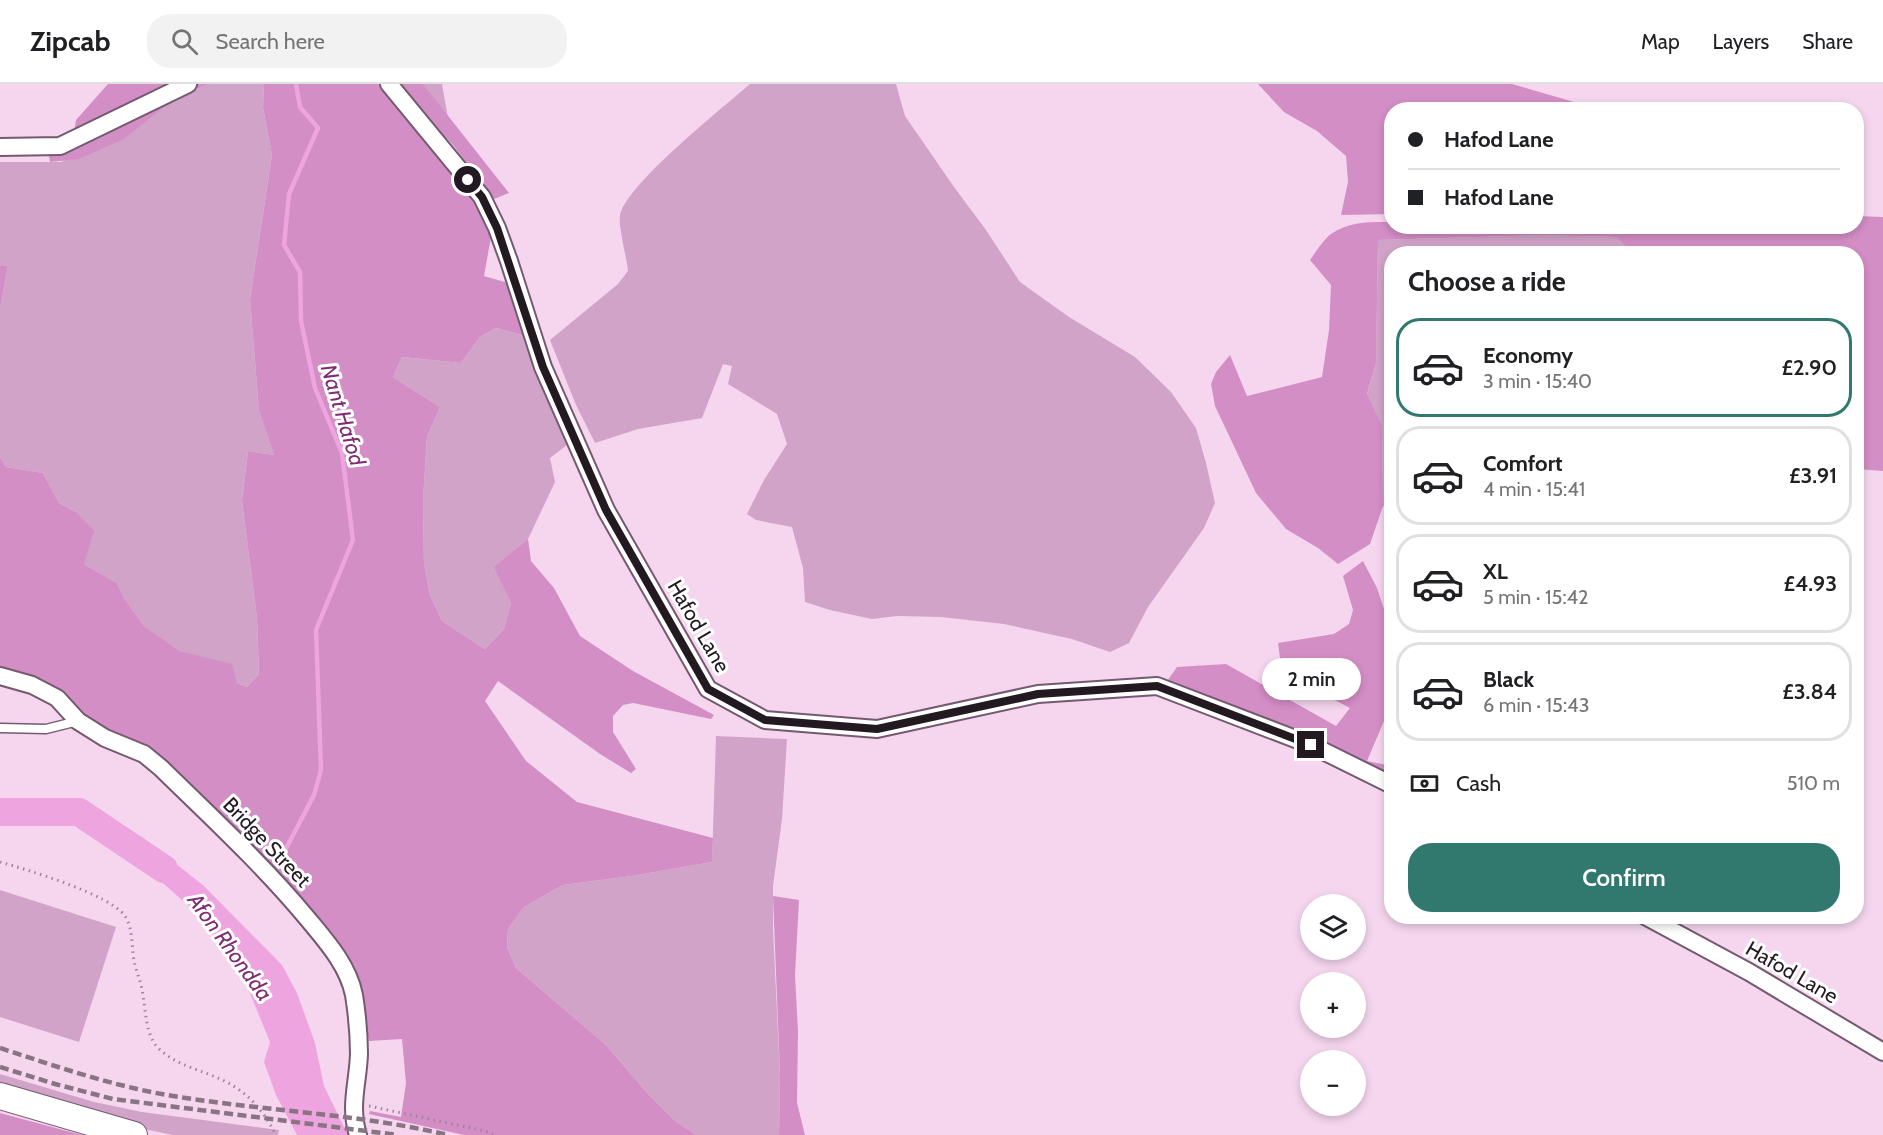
<!DOCTYPE html>
<html lang="en">
<head>
<meta charset="utf-8">
<style>
	:root { --surface:#fff; --page:#f2f2f2; --text:#202124; --muted:#757577; --line:#e0e0e0; --accent:#31786f }
	body { margin:0; font-family:Cabin,sans-serif; background:var(--page); color:var(--text); height:100vh; display:flex; flex-direction:column; font-size:22px; white-space:nowrap }
	* { box-sizing:border-box; margin:0 }
	p { font-size:20px; color:var(--muted) }
	.icon { flex:none; width:33px; height:33px; fill:none; stroke:currentColor; stroke-width:2; stroke-linecap:round; stroke-linejoin:round }
	.map { position:relative; flex:1; overflow:hidden }
	.panel { position:absolute; left:1384px; top:162px; width:480px; height:678px; display:flex; flex-direction:column; background:var(--surface); border-radius:24px; box-shadow:0 3px 9px #0003 }
	.panel>* { flex:none }
	.top-card { position:absolute; left:1384px; top:18px; width:480px; height:132px; border-radius:24px; box-shadow:0 3px 9px #0003; display:grid; align-content:center; height:132px; padding:0 24px; background:var(--surface) }
	.fabs { position:absolute; left:1300px; top:810px; display:grid; gap:12px }
	.fabs a { display:grid; place-items:center; width:66px; height:66px; border-radius:50%; background:var(--surface); box-shadow:0 3px 9px #0003; font-size:30px }
	.end { position:absolute; width:27px; height:27px; margin:-14px; border:8px solid #231921; background:#fff; box-shadow:0 0 0 3px #fff }
	.from { border-radius:50% }
	.bubble { position:absolute; height:42px; border-radius:21px; background:var(--surface); box-shadow:0 3px 9px #0003; font-size:20px; font-weight:600; line-height:42px; text-align:center }
	.top-card b { display:flex; align-items:center; gap:21px; height:57px; font-size:22px }
	.top-card b+b { border-top:2px solid var(--line) }
	.top-card i { width:15px; height:15px; background:var(--text) }
	ul { padding:0; list-style:none }
	li { display:flex; align-items:center; gap:18px; height:99px; margin:0 12px 9px; padding:0 12px; border:3px solid var(--line); border-radius:24px }
	li div { flex:1 }
	li b { display:block; font-size:22px }
	li em { font-style:normal; font-weight:600 }
	li.selected { border-color:var(--accent) }
	li>.icon { width:54px; height:54px; stroke-width:1.5 }
	h2 { padding:0 24px; font-size:27px; line-height:72px }
	.pay { display:flex; align-items:center; gap:15px; height:66px; padding:0 24px; font-size:22px }
	.pay p { margin-inline-start:auto }
	.cta { display:flex; gap:12px; margin-top:auto; padding:12px 24px }
	.cta a { flex:1; height:69px; border-radius:24px; background:var(--accent); color:#fff; font-size:24px; font-weight:600; line-height:69px; text-align:center }
	header { display:flex; align-items:center; gap:36px; box-sizing:border-box; height:84px; padding:0 30px; background:var(--surface); border-bottom:2px solid var(--line) }
	header strong { font-size:28px }
	nav { display:flex; gap:33px; margin-inline-start:auto; font-size:21px }
	.search { width:420px; height:54px; background:var(--page); display:flex; align-items:center; gap:15px; box-sizing:border-box; padding:0 21px; border-radius:24px; color:var(--muted); font-size:22px }
	.map>svg:first-child { display:block }
	.green { fill:#d2a3c8 }
	.forest { fill:#d48ec6 }
	.water { fill:#eea5df }
	.lines { fill:none; stroke-linecap:round; stroke-linejoin:round }
	.stream { stroke:#eea5df; stroke-width:4.5 }
	.river { stroke:#eea5df; stroke-width:28 }
	.service-casing { stroke:#745a6f; stroke-width:11 }
	.minor-casing { stroke:#745a6f; stroke-width:20 }
	.primary-casing { stroke:#745a6f; stroke-width:28 }
	.path { stroke:#9c8697; stroke-width:3; stroke-dasharray:1.5 4.5; stroke-linecap:butt }
	.service { stroke:#fff; stroke-width:8 }
	.minor { stroke:#fff; stroke-width:16 }
	.primary { stroke:#fff; stroke-width:26 }
	.rail { stroke:#887483; stroke-width:4.5; stroke-dasharray:9 4.5; stroke-linecap:butt }
	.route { stroke:#231921; stroke-width:8 }
	.labels { text-anchor:middle; dominant-baseline:central; stroke-width:6; stroke-linejoin:round; paint-order:stroke }
	.street-label { font-size:21px; fill:#231921; stroke:#fff }
	.water-label { font-size:22px; font-style:italic; fill:#7f2c73; stroke:#fff }
</style>
</head>
<body>
<header>
<strong>Zipcab</strong>
<div class="search"><svg class="icon" aria-label="search" viewBox="0 0 24 24"><circle cx="10" cy="10" r="6"/><path d="M15 15l6 6"/></svg>Search here</div>
<nav><a>Map</a><a>Layers</a><a>Share</a></nav>
</header>
<div class="map">
<svg width="1883" height="1051" viewBox="0 0 1883 1051">
	<rect width="100%" height="100%" fill="#f5d6ee"/>
	<!-- green -->
	<path class="green" d="M209 0H264L263 24 272 71 250 215 259 327 274 371 248 367 242 417 257 534 259 590 247 603 237 599 203 574 180 567 144 542 124 514 117 499 84 480 76 428 59 419 43 389 6 383 0 373V225L8 182H0V78H61L175 14Z
		M423 0H442L448 34Z
		M750 0H896L905 32 954 103 986 146 1020 198 1069 233 1135 273 1171 308 1196 344 1206 379 1215 419 1204 444 1148 523 1129 559 1110 568 1072 555 1004 540 941 533 897 532 872 535 830 526 805 518 803 484 792 443 756 436 747 430 764 396 787 360 777 330 728 300 732 282 723 280 702 334 638 345 595 359 576 321 550 256 618 200 628 187C627 175 618 141 620 132 624 102 724 23 750 0Z
		M1539 151 1617 153 1633 169 1392 170V426L1383 422 1382 341 1367 311 1376 279 1378 156Z
		M496 244 525 252 540 296 567 361 550 374 555 398 528 455 495 483 511 519 504 545 485 565 442 537 430 511 424 480 423 416 427 353 440 323 393 293 402 273 461 279 480 253Z
		M716 652 787 655 782 735 773 802V845L780 991 779 1051H697L675 1037 649 1011 605 960 516 884 507 863 508 845 524 823 563 801 632 792 712 778Z
		M0 806 116 843 79 958 0 933Z
		M0 990 94 1018 142 1028 279 1046 278 1051H173C114 1040 57 1021 0 1004Z"/>
	<!-- forest -->
	<path class="forest" d="M108 0H177L74 49 76 36Z
		M194 0H209L175 14 124 55 79 75 50 78 49 72 70 64Z
		M264 0H385L408 27 486 133 491 153 484 192 512 200 525 252 496 244 480 253 461 279 402 273 393 293 440 323 427 353 423 416 424 480 430 511 442 537 485 565 504 545 511 519 494 483 528 455 531 477 554 504 580 552 633 587 714 631 711 635 633 619 623 621 613 632V648L636 685 631 689 600 670 498 597 485 617 526 677 577 718 713 754 712 778 632 792 563 801 524 823 508 845 507 863 516 884 605 960 649 1011 675 1037 697 1051H464L369 1030 370 1027 401 1033 406 999 402 955 369 957 357 903 182 696 0 586V373L6 383 43 389 59 419 76 428 94 447 84 480 117 499 124 514 144 542 163 555 180 567 232 580 237 599 247 603 259 590 257 534 242 417 248 367 274 371 259 327 250 215 272 71 263 24Z
		M394 0H423L509 109 494 115 453 61Z
		M1258 0H1512L1598 25 1392 26V130L1341 131 1348 98 1346 72 1317 47 1284 28Z
		M1857 132 1883 133V387L1857 385V170L1633 169 1616 153 1539 151 1378 156 1376 279 1367 310 1382 341 1383 422 1370 460 1338 480 1318 464 1286 445 1256 409 1215 322 1211 300 1216 288 1230 271 1247 312 1322 293 1329 246 1331 201 1310 176C1316 168 1323 156 1331 150 1349 137 1372 138 1392 138V142H1857Z
		M0 182H8L0 225Z
		M1363 477 1377 504 1389 540H1392V618L1367 677 1392 682V692L1165 600 1177 583 1226 580 1336 642 1350 624 1282 589 1278 559 1334 550 1349 540 1353 526 1343 492Z
		M773 812 799 816 795 891 798 947 797 1019 805 1051H779L780 991Z
		M0 1029 82 1051H0Z"/>
	<!-- water -->
	<path class="water" d="M141 752 204 802 282 881 297 909 315 959 324 1002 348 1051H297L276 1011 264 978 270 958 247 902 199 831 165 801 127 772Z"/>
	<g class="lines">
		<!-- stream -->
		<path class="stream" d="M278 780 314 711 321 686 316 546 353 456 342 369 315 304 301 237 300 188 284 161 289 110 318 44 300 23 296 0"/>
		<!-- river -->
		<path class="river" d="M0 728H79L164 785"/>
		<!-- service casing -->
		<g class="service-casing">
			<path id="service" d="M0 644 46 645 78 637"/>
		</g>
		<!-- minor casing -->
		<g class="minor-casing">
			<path id="minor" d="M389 0 482 113 497 144 509 177 543 283 606 426 708 605 765 636 877 645 1038 610 1157 602 1311 661 1392 701
				M0 63 60 62 188 0
				M0 592 32 601 57 614 78 637 105 654 144 670 161 684C211 733 262 780 307 834 326 857 348 881 354 911 357 930 359 950 359 970 358 999 349 1022 358 1051
				M1645 832 1749 888 1883 968"/>
		</g>
		<!-- primary casing -->
		<g class="primary-casing">
			<path id="primary" d="M0 1012 134 1051"/>
		</g>
		<!-- path -->
		<path class="path" d="M0 778C28 786 109 810 125 832 134 846 131 866 135 881 138 892 142 901 143 912 146 929 146 951 158 964 180 985 211 987 235 1003 254 1015 266 1032 276 1051
			M369 1022 485 1047 495 1051"/>
		<!-- service -->
		<use href="#service" class="service"/>
		<!-- minor -->
		<use href="#minor" class="minor"/>
		<!-- primary -->
		<use href="#primary" class="primary"/>
		<!-- rail -->
		<path class="rail" d="M0 964C55 982 110 1001 167 1011 260 1027 356 1029 448 1051
			M0 983 55 1000 113 1015 398 1051"/>
	</g>
	<g class="lines">
		<!-- route -->
		<path class="route" d="M468 96 482 113 497 144 543 283 606 426 708 605 765 636 877 645 1038 610 1157 602 1311 661"/>
	</g>
	<g class="labels">
		<!-- street labels -->
		<g class="street-label">
			<text transform="translate(699 542) rotate(60)">Hafod Lane</text>
			<text transform="translate(267 758) rotate(46)">Bridge Street</text>
			<text transform="translate(1792 888) rotate(30)">Hafod Lane</text>
		</g>
		<!-- water labels -->
		<g class="water-label">
			<text transform="translate(343 331) rotate(73)">Nant Hafod</text>
			<text transform="translate(230 863) rotate(54)">Afon Rhondda</text>
		</g>
	</g>
</svg>
<div class="fabs">
<a><svg class="icon" aria-label="layers" viewBox="0 0 24 24"><path d="M12 4l9 5-9 5-9-5zM3 14l9 5 9-5"/></svg></a>
<a>+</a>
<a>−</a>
</div>
<i class="end from" style="left:468px;top:96px"></i>
<i class="end" style="left:1311px;top:661px"></i>
<div class="bubble" style="left:1262px;top:574px;width:99px">2 min</div>
<div class="top-card">
<b><i class="from"></i>Hafod Lane</b>
<b><i></i>Hafod Lane</b>
</div>
<section class="panel">
<h2>Choose a ride</h2>
<ul>
<li class="selected"><svg class="icon" aria-label="car" viewBox="0 0 24 24"><path d="M5 17H2v-5l4-1 3-4h7l3 4 3 1v5h-3M9 17h6M6 11h13"/><circle cx="7" cy="17" r="2"/><circle cx="17" cy="17" r="2"/></svg><div><b>Economy</b><p>3 min · 15:40</p></div><em>£2.90</em></li>
<li><svg class="icon" aria-label="car" viewBox="0 0 24 24"><path d="M5 17H2v-5l4-1 3-4h7l3 4 3 1v5h-3M9 17h6M6 11h13"/><circle cx="7" cy="17" r="2"/><circle cx="17" cy="17" r="2"/></svg><div><b>Comfort</b><p>4 min · 15:41</p></div><em>£3.91</em></li>
<li><svg class="icon" aria-label="car" viewBox="0 0 24 24"><path d="M5 17H2v-5l4-1 3-4h7l3 4 3 1v5h-3M9 17h6M6 11h13"/><circle cx="7" cy="17" r="2"/><circle cx="17" cy="17" r="2"/></svg><div><b>XL</b><p>5 min · 15:42</p></div><em>£4.93</em></li>
<li><svg class="icon" aria-label="car" viewBox="0 0 24 24"><path d="M5 17H2v-5l4-1 3-4h7l3 4 3 1v5h-3M9 17h6M6 11h13"/><circle cx="7" cy="17" r="2"/><circle cx="17" cy="17" r="2"/></svg><div><b>Black</b><p>6 min · 15:43</p></div><em>£3.84</em></li>
</ul>
<div class="pay"><svg class="icon" aria-label="cash" viewBox="0 0 24 24"><path d="M3 7h18v10H3z"/><circle cx="12" cy="12" r="2"/></svg>Cash<p>510 m</p></div>
<div class="cta"><a>Confirm</a></div>
</section>
</div>
</body>
</html>
